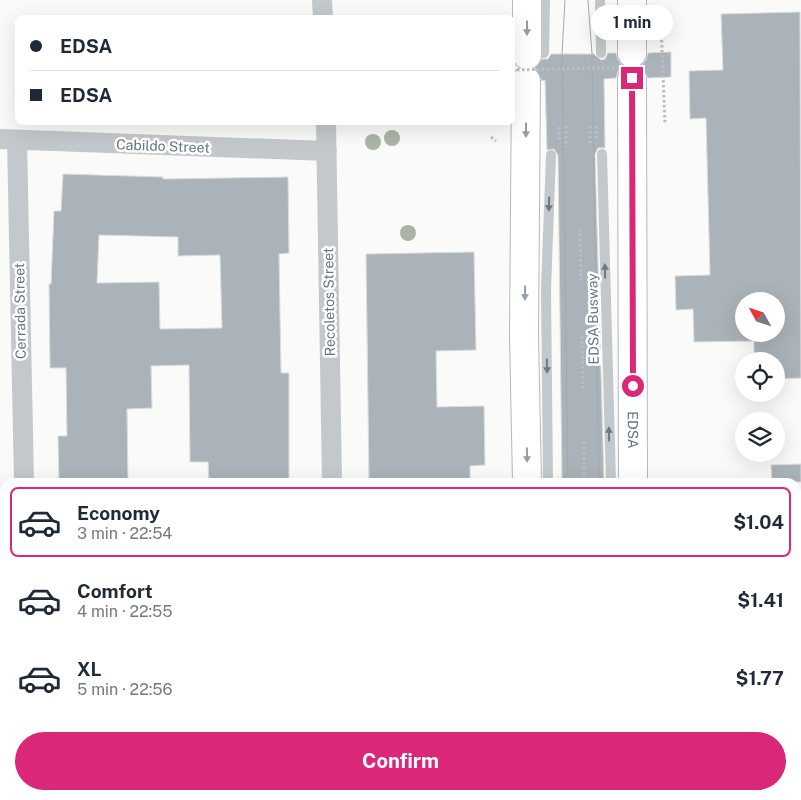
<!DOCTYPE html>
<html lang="en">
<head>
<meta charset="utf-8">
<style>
	:root { --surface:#fff; --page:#f2f2f3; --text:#1f2937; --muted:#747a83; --line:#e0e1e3; --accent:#db2777 }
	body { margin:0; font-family:"Public Sans",sans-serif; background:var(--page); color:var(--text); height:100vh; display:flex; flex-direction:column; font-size:19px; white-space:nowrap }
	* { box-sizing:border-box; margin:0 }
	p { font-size:16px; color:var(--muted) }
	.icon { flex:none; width:28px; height:28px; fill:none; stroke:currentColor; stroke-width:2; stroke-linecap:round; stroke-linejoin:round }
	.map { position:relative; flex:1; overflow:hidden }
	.side { position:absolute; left:0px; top:478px; width:801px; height:322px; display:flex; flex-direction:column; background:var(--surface); border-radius:15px 15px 0 0; box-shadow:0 5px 20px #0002 }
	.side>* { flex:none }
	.top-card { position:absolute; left:15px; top:15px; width:500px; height:110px; border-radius:8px; box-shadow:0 5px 20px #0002; display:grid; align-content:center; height:110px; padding:0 15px; background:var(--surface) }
	.needle { width:32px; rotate:310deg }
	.buttons { position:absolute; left:735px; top:292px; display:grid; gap:10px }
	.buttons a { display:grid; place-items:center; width:50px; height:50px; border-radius:50%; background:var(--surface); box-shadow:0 5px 20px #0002; font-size:25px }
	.end { position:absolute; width:22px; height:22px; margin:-11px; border:6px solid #db2777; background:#fff; box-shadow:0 0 0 2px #fff }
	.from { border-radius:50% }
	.bubble { position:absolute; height:35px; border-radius:18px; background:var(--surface); box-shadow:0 5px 20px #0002; font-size:16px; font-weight:700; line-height:35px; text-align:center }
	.top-card b { display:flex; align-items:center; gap:18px; height:48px; font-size:19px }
	.top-card b+b { border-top:1px solid var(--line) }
	.top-card i { width:12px; height:12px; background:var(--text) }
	ul { padding:9px 0 0; list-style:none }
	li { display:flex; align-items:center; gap:15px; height:70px; margin:0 10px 8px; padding:0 5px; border:2px solid transparent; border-radius:8px }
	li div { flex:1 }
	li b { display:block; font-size:19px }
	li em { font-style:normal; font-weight:700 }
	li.on { border-color:var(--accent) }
	li>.icon { width:45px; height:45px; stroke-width:1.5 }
	.action { display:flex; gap:10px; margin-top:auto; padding:10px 15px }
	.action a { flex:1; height:58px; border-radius:30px; background:var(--accent); color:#fff; font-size:20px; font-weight:700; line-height:58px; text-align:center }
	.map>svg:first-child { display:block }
	.building { fill:#aab3b9; stroke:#dcdcda; fill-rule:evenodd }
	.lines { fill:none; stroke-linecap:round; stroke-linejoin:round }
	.trunk-casing { stroke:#b4b9bd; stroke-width:30 }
	.path { stroke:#bbbfc2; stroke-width:3; stroke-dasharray:2.5 2.5; stroke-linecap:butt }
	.service { stroke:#c3c8cc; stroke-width:10 }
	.minor { stroke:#c3c8cc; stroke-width:20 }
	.trunk { stroke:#fff; stroke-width:28 }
	.tram { stroke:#a2aab0; stroke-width:1 }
	.path-bridge { stroke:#bbbfc2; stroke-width:3; stroke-dasharray:2.5 2.5; stroke-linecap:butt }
	.tree { fill:#aab4a7 }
	.oneway { fill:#939fa8 }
	.oneway2 { fill:#6a7a87 }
	.route { stroke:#db2777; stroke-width:6 }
	.labels { text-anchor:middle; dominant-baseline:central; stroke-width:5; stroke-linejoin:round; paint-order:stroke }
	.street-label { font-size:14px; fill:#657683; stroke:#fff }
</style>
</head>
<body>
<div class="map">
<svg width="801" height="800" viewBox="0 0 801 800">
	<rect width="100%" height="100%" fill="#fafaf8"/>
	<!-- building -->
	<path class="building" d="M800 12 801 378 776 379V361H754V341L694 342 693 309 676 310 675 276 710 275 706 118 690 119 689 71 723 70 721 14ZM744 301H776V334H744Z
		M671 52V77L648 78 641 66 646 60 648 53Z
		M608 53H616L618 60 623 66 618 71 616 78 604 79 605 148H598L595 154 604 482H562L558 155 554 149 547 150 545 80 542 81 535 68 542 59H548L551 54H594L601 60 605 59Z
		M63 174 163 177V179L288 177 289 253 279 254 281 373H289V482H209L208 462H190L189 365 151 366 152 408 127 409 128 482H59L58 436H67L66 368H50L49 284H51L54 211H61ZM99 235 178 237V256L220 255 222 328 160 329 159 282 97 283Z
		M474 252 476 350 436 351 437 407 484 406 485 465 470 466V482H369L366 254Z
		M801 464V482H772L771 465Z"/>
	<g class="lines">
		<!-- trunk casing -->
		<g class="trunk-casing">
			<g id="trunk">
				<path d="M527 0V55"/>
				<path d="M632 53V0"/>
				<path id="s1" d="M632 78 633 482"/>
				<path d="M526 81 524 335 527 482"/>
				<path d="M533 795V800"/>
				<path d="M634 795V800"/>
			</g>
		</g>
		<!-- path -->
		<path class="path" d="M661 25 665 124
			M566 126V147
			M590 126V143
			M596 126V139
			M559 127V141
			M491 137 496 141
			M580 229 581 280
			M582 336 583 388
			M584 442V482"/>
		<!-- service -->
		<path class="service" d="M600 0 601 53
			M544 53 545 0
			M602 154 611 482
			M548 482 546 289 551 155
			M554 795V800"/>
		<!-- minor -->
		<path class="minor" d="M322 0 323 18
			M326 122 332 482
			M0 139 327 151
			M17 140 24 482
			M31 795V800
			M337 795 338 800"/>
		<!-- trunk -->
		<use href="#trunk" class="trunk"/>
		<!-- tram -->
		<path class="tram" d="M565 0 562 54 568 482
			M588 0 592 54 599 482
			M576 795V800
			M591 795V800"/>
		<!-- path-bridge -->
		<path class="path-bridge" d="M512 70 642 67"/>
	</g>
	<!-- trees -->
	<g class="tree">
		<circle cx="392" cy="138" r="8"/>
		<circle cx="373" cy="142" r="8"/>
		<circle cx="408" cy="233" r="8"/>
	</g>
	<!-- one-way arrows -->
	<defs><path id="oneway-solid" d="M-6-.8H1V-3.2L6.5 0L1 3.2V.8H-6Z" transform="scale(1.25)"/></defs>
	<g class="oneway">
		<use href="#oneway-solid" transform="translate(527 28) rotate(90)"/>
		<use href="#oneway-solid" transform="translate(526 130) rotate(90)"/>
		<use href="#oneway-solid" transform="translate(525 293) rotate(91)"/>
		<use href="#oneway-solid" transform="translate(527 455) rotate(89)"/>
	</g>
	<g class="oneway2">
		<use href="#oneway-solid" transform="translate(549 204) rotate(92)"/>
		<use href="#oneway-solid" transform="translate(605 271) rotate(-91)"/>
		<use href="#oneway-solid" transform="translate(547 366) rotate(89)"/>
		<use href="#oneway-solid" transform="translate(609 434) rotate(-91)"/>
	</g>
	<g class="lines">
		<!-- route -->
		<path class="route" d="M632 78 633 386"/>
	</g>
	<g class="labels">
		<!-- street labels -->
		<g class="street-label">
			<text transform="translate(163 146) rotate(2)">Cabildo Street</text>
			<text transform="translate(329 302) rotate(-91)">Recoletos Street</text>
			<text transform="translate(20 311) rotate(-91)">Cerrada Street</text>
			<text transform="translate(593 319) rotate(-91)">EDSA Busway</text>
			<text stroke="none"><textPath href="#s1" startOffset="352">EDSA</textPath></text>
		</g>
	</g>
</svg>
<div class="buttons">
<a><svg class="needle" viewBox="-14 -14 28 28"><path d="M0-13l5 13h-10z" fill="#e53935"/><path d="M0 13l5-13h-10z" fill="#747a83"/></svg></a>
<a><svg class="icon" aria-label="locate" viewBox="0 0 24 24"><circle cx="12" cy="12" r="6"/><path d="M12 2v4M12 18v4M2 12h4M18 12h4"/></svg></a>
<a><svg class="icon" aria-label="layers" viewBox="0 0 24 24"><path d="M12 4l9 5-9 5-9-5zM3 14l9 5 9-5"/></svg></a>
</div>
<i class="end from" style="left:633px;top:386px"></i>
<i class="end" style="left:632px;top:78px"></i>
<div class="bubble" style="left:591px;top:5px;width:82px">1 min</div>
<div class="top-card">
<b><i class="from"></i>EDSA</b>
<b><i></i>EDSA</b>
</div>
<section class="side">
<ul>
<li class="on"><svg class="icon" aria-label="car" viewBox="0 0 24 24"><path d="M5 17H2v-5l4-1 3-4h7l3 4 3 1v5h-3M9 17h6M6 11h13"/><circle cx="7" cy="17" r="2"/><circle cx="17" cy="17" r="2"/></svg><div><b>Economy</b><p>3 min · 22:54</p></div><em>$1.04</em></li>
<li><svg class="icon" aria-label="car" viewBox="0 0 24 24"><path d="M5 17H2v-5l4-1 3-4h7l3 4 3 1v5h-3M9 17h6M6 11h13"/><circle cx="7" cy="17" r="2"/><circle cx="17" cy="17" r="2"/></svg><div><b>Comfort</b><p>4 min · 22:55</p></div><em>$1.41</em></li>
<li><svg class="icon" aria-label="car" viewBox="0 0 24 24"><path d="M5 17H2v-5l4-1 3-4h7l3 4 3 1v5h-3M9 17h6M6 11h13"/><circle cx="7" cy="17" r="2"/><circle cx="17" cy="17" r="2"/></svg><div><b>XL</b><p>5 min · 22:56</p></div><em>$1.77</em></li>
</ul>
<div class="action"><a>Confirm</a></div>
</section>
</div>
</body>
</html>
